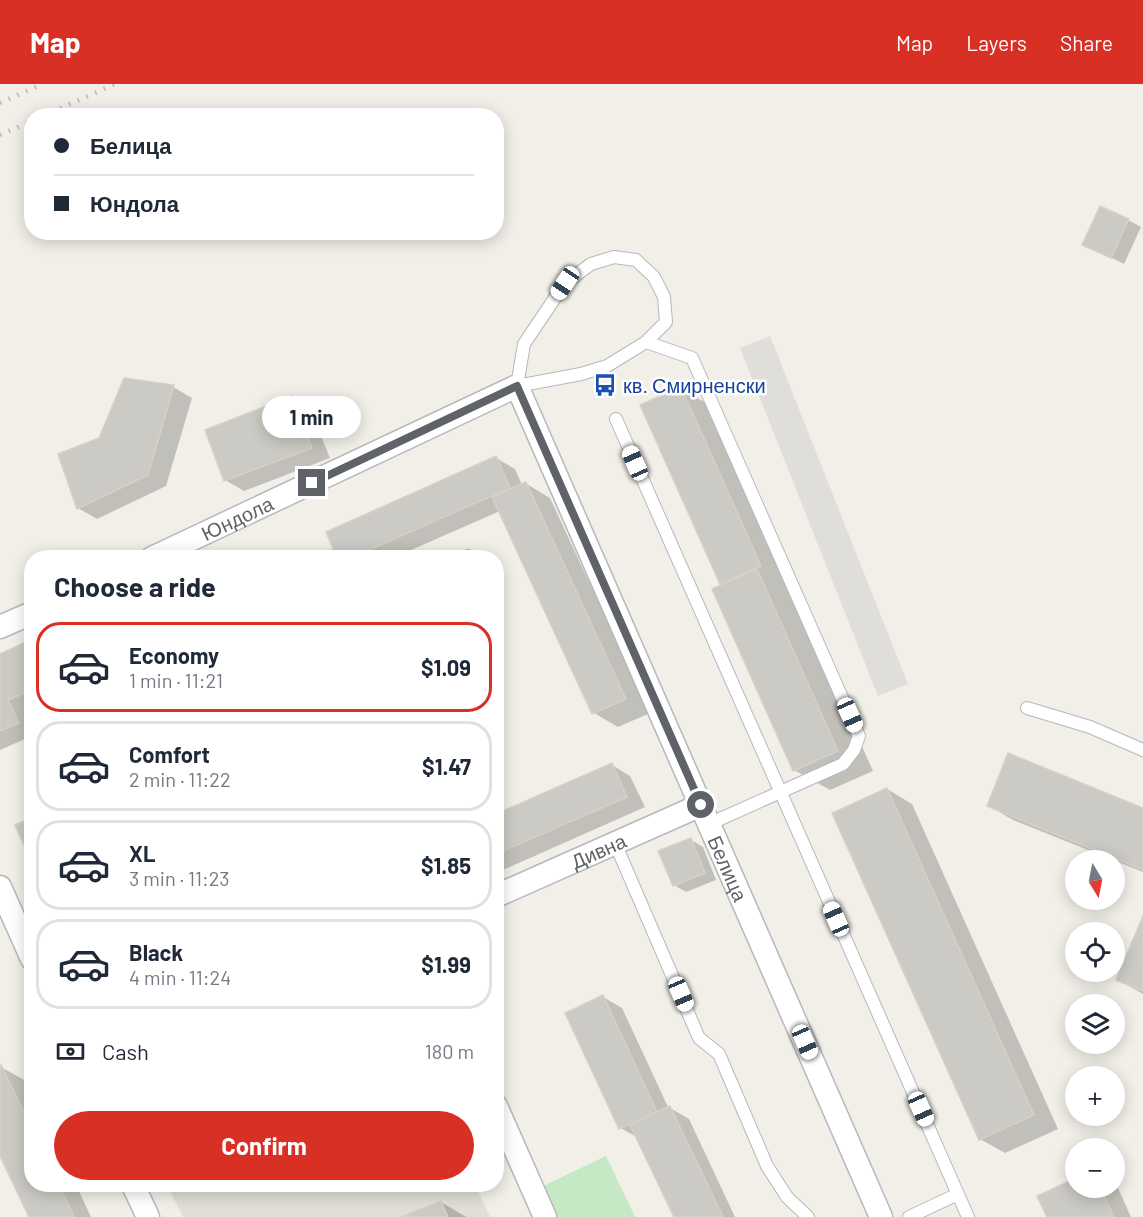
<!DOCTYPE html>
<html lang="en">
<head>
<meta charset="utf-8">
<style>
	:root { --surface:#fff; --page:#f2f2f3; --text:#1f2937; --muted:#747a83; --line:#e0e1e3; --accent:#d93025 }
	body { margin:0; font-family:Barlow,sans-serif; background:var(--page); color:var(--text); height:100vh; display:flex; flex-direction:column; font-size:22px; white-space:nowrap }
	* { box-sizing:border-box; margin:0 }
	p { font-size:20px; color:var(--muted) }
	.icon { flex:none; width:33px; height:33px; fill:none; stroke:currentColor; stroke-width:2; stroke-linecap:round; stroke-linejoin:round }
	.map { position:relative; flex:1; overflow:hidden }
	.drawer { position:absolute; left:24px; top:466px; width:480px; height:642px; display:flex; flex-direction:column; background:var(--surface); border-radius:24px; box-shadow:0 3px 15px #0003 }
	.drawer>* { flex:none }
	.hud { position:absolute; left:24px; top:24px; width:480px; height:132px; border-radius:24px; box-shadow:0 3px 15px #0003; display:grid; align-content:center; height:132px; padding:0 30px; background:var(--surface) }
	.needle { width:39px; rotate:170deg }
	.buttons { position:absolute; left:1065px; top:766px; display:grid; gap:12px }
	.buttons a { display:grid; place-items:center; width:60px; height:60px; border-radius:50%; background:var(--surface); box-shadow:0 3px 15px #0003; font-size:30px }
	.end { position:absolute; width:27px; height:27px; margin:-14px; border:8px solid #5f6368; background:#fff; box-shadow:0 0 0 3px #fff }
	.from { border-radius:50% }
	.bubble { position:absolute; height:42px; border-radius:21px; background:var(--surface); box-shadow:0 3px 15px #0003; font-size:20px; font-weight:700; line-height:42px; text-align:center }
	.car { position:absolute; width:18px; height:36px; margin:-18px -9px; border-radius:8px; box-shadow:0 0 4px 2px #0007; background:linear-gradient(#fff 24%,#345 0 40%,#fff 0 76%,#345 0 86%,#fff 0) }
	.hud b { display:flex; align-items:center; gap:21px; height:57px; font-size:22px }
	.hud b+b { border-top:2px solid var(--line) }
	.hud i { width:15px; height:15px; background:var(--text) }
	ul { padding:0; list-style:none }
	li { display:flex; align-items:center; gap:18px; height:90px; margin:0 12px 9px; padding:0 18px; border:3px solid var(--line); border-radius:24px }
	li div { flex:1 }
	li b { display:block; font-size:22px }
	li em { font-style:normal; font-weight:700 }
	li.on { border-color:var(--accent) }
	li>.icon { width:54px; height:54px; stroke-width:1.5 }
	h2 { padding:0 30px; font-size:27px; line-height:72px }
	.pay { display:flex; align-items:center; gap:15px; height:66px; padding:0 30px; font-size:22px }
	.pay p { margin-inline-start:auto }
	.primary-button { display:flex; gap:12px; margin-top:auto; padding:12px 30px }
	.primary-button a { flex:1; height:69px; border-radius:36px; background:var(--accent); color:#fff; font-size:24px; font-weight:700; line-height:69px; text-align:center }
	header { display:flex; align-items:center; gap:36px; box-sizing:border-box; height:84px; padding:0 30px; background:var(--accent); color:#fff }
	header strong { font-size:28px }
	nav { display:flex; gap:33px; margin-inline-start:auto; font-size:21px }
	.map>svg:first-child { display:block }
	.industrial { fill:#e0deda }
	.education { fill:#e1ded6 }
	.green { fill:#c5e8c5 }
	.shadow { fill:#0003 }
	.building { fill:#cccac5; stroke:#d6d1c6; stroke-width:1.5 }
	.lines { fill:none; stroke-linecap:round; stroke-linejoin:round }
	.service-casing { stroke:#b5b8bc; stroke-width:14 }
	.minor-casing { stroke:#b5b8bc; stroke-width:25 }
	.service { stroke:#fff; stroke-width:12 }
	.minor { stroke:#fff; stroke-width:22 }
	.rail { stroke:#b6b7b8; stroke-width:4.5; stroke-dasharray:1.5 8; stroke-linecap:butt }
	.route { stroke:#5f6368; stroke-width:8 }
	.labels { text-anchor:middle; dominant-baseline:central; stroke-width:5; stroke-linejoin:round; paint-order:stroke }
	.transit-label { font-size:20px; fill:#164399; stroke:#fff; text-anchor:start }
	.street-label { font-size:20px; fill:#5f6368; stroke:#fff }
</style>
</head>
<body>
<header>
<strong>Map</strong>
<nav><a>Map</a><a>Layers</a><a>Share</a></nav>
</header>
<div class="map">
<svg width="1143" height="1133" viewBox="0 0 1143 1133">
	<rect width="100%" height="100%" fill="#f1efe8"/>
	<!-- industrial -->
	<path class="industrial" d="M770 252 908 600 878 612 740 264Z"/>
	<!-- education -->
	<path class="education" d="M188 1101H475L490 1133H183L171 1109Z"/>
	<!-- green -->
	<path class="green" d="M606 1072 635 1133H555L541 1103Z"/>
	<!-- shadow -->
	<path class="shadow" d="M1128 136 1141 143 1124 180 1084 160Z
		M173 303 192 314 166 402 97 435 78 424 60 370 100 356Z
		M681 305 717 325 791 504 873 687 830 706 794 686 723 502 642 322Z
		M292 314 310 325 330 374 244 407 225 396Z
		M496 374 515 385 522 401 525 399 550 414 650 629 618 643 594 629 500 427 393 474H317L335 466Z
		M32 557V625L26 627 32 639V652L0 666V571Z
		M612 681 630 692 645 723 496 789V732Z
		M887 705 912 720 1058 1045 1005 1069 980 1055Z
		M989 722 1143 726V788L1013 736Z
		M691 756 703 763 716 796 686 808 674 801Z
		M1143 835V910L1118 896Z
		M603 913 622 924 669 1025 670 1024 689 1035 735 1133H675L638 1054 621 1044Z
		M1 983 26 997 32 1008V1101H76L91 1133H31L0 1068V984Z
		M1114 1101 1117 1102 1131 1133H1049L1076 1104H1114Z
		M441 1118 466 1133H405Z"/>
	<!-- building -->
	<path class="building" d="M1100 122 1129 135 1111 174 1082 161Z
		M124 294 174 301 148 391 77 425 58 370 99 354Z
		M681 303 761 482 720 500 640 321Z
		M292 312 312 364 224 397 205 346Z
		M496 372 510 404 351 474H337L326 448Z
		M526 398 626 615 592 630 492 413Z
		M333 465 337 474H313Z
		M757 485 838 667 793 687 712 505Z
		M32 555V606L8 616 19 639 0 647V570Z
		M1008 669 1143 724V786L987 722Z
		M612 679 627 713 496 770V730Z
		M887 704 1034 1031 979 1056 832 729Z
		M32 734V779L15 741Z
		M691 754 705 789 673 802 658 767Z
		M1143 832V907L1116 896Z
		M603 911 657 1028 619 1045 565 929Z
		M1 981 32 1044V1101H59L74 1133H29L0 1072V982Z
		M670 1022 723 1133H674L630 1041Z
		M1076 1094V1104H1100L1114 1133H1047L1037 1112Z
		M441 1117 448 1133H401Z"/>
	<g class="lines">
		<!-- service casing -->
		<g class="service-casing">
			<path id="service" d="M614 173 636 176 654 193 664 213 666 238 646 258 607 282 581 290 517 302 524 260 565 199 591 180Z
				M646 258 692 274 859 652 854 666 843 680 709 740
				M616 335 968 1133
				M463 474 468 472
				M1027 624 1090 643 1143 666
				M615 759 699 954 719 970 767 1082 787 1113 808 1133
				M909 1133 958 1110"/>
		</g>
		<!-- minor casing -->
		<g class="minor-casing">
			<g id="minor">
				<path id="s1" d="M152 474 517 302 881 1133"/>
				<path d="M0 543 32 529"/>
				<path d="M0 803 32 875"/>
				<path id="s2" d="M496 812 701 721"/>
				<path d="M496 1022 545 1133"/>
				<path d="M133 1101 148 1133"/>
			</g>
		</g>
		<!-- service -->
		<use href="#service" class="service"/>
		<!-- minor -->
		<use href="#minor" class="minor"/>
		<!-- rail -->
		<path class="rail" d="M0 19 42 0
			M43 32 115 0
			M0 51 32 37"/>
	</g>
	<g class="lines">
		<!-- route -->
		<path class="route" d="M312 399 517 302 701 721"/>
	</g>
	<!-- icons -->
	<defs>
		<g id="bus-bare" transform="scale(1.8)"><path d="M-5-6H5V4H4V6H2V4H-2V6H-4V4H-5ZM-3.5-4V0h7V-4ZM-3.5 1.2v1.5H-2V1.2ZM2 1.2v1.5H3.5V1.2Z" fill="#1a4fb4" stroke="#fff" stroke-width="2.5" paint-order="stroke"/></g>
	</defs>
	<g fill-rule="evenodd">
		<use href="#bus-bare" x="605" y="301"/>
	</g>
	<g class="labels">
		<!-- transit labels -->
		<g class="transit-label">
			<text x="623" y="301">кв. Смирненски</text>
		</g>
		<!-- street labels -->
		<g class="street-label">
			<text stroke="none"><textPath href="#s1" startOffset="94">Юндола</textPath></text>
			<text stroke="none"><textPath href="#s2" startOffset="112">Дивна</textPath></text>
			<text stroke="none"><textPath href="#s1" startOffset="930">Белица</textPath></text>
		</g>
	</g>
</svg>
<div class="buttons">
<a><svg class="needle" viewBox="-14 -14 28 28"><path d="M0-13l5 13h-10z" fill="#e53935"/><path d="M0 13l5-13h-10z" fill="#747a83"/></svg></a>
<a><svg class="icon" aria-label="locate" viewBox="0 0 24 24"><circle cx="12" cy="12" r="6"/><path d="M12 2v4M12 18v4M2 12h4M18 12h4"/></svg></a>
<a><svg class="icon" aria-label="layers" viewBox="0 0 24 24"><path d="M12 4l9 5-9 5-9-5zM3 14l9 5 9-5"/></svg></a>
<a>+</a>
<a>−</a>
</div>
<i class="end from" style="left:701px;top:721px"></i>
<i class="end" style="left:312px;top:399px"></i>
<div class="bubble" style="left:262px;top:312px;width:99px">1 min</div>
<i class="car" style="left:565px;top:199px;rotate:214deg"></i>
<i class="car" style="left:635px;top:379px;rotate:336deg"></i>
<i class="car" style="left:850px;top:631px;rotate:156deg"></i>
<i class="car" style="left:836px;top:835px;rotate:336deg"></i>
<i class="car" style="left:681px;top:910px;rotate:157deg"></i>
<i class="car" style="left:805px;top:958px;rotate:156deg"></i>
<i class="car" style="left:921px;top:1025px;rotate:156deg"></i>
<div class="hud">
<b><i class="from"></i>Белица</b>
<b><i></i>Юндола</b>
</div>
<section class="drawer">
<h2>Choose a ride</h2>
<ul>
<li class="on"><svg class="icon" aria-label="car" viewBox="0 0 24 24"><path d="M5 17H2v-5l4-1 3-4h7l3 4 3 1v5h-3M9 17h6M6 11h13"/><circle cx="7" cy="17" r="2"/><circle cx="17" cy="17" r="2"/></svg><div><b>Economy</b><p>1 min · 11:21</p></div><em>$1.09</em></li>
<li><svg class="icon" aria-label="car" viewBox="0 0 24 24"><path d="M5 17H2v-5l4-1 3-4h7l3 4 3 1v5h-3M9 17h6M6 11h13"/><circle cx="7" cy="17" r="2"/><circle cx="17" cy="17" r="2"/></svg><div><b>Comfort</b><p>2 min · 11:22</p></div><em>$1.47</em></li>
<li><svg class="icon" aria-label="car" viewBox="0 0 24 24"><path d="M5 17H2v-5l4-1 3-4h7l3 4 3 1v5h-3M9 17h6M6 11h13"/><circle cx="7" cy="17" r="2"/><circle cx="17" cy="17" r="2"/></svg><div><b>XL</b><p>3 min · 11:23</p></div><em>$1.85</em></li>
<li><svg class="icon" aria-label="car" viewBox="0 0 24 24"><path d="M5 17H2v-5l4-1 3-4h7l3 4 3 1v5h-3M9 17h6M6 11h13"/><circle cx="7" cy="17" r="2"/><circle cx="17" cy="17" r="2"/></svg><div><b>Black</b><p>4 min · 11:24</p></div><em>$1.99</em></li>
</ul>
<div class="pay"><svg class="icon" aria-label="cash" viewBox="0 0 24 24"><path d="M3 7h18v10H3z"/><circle cx="12" cy="12" r="2"/></svg>Cash<p>180 m</p></div>
<div class="primary-button"><a>Confirm</a></div>
</section>
</div>
</body>
</html>
